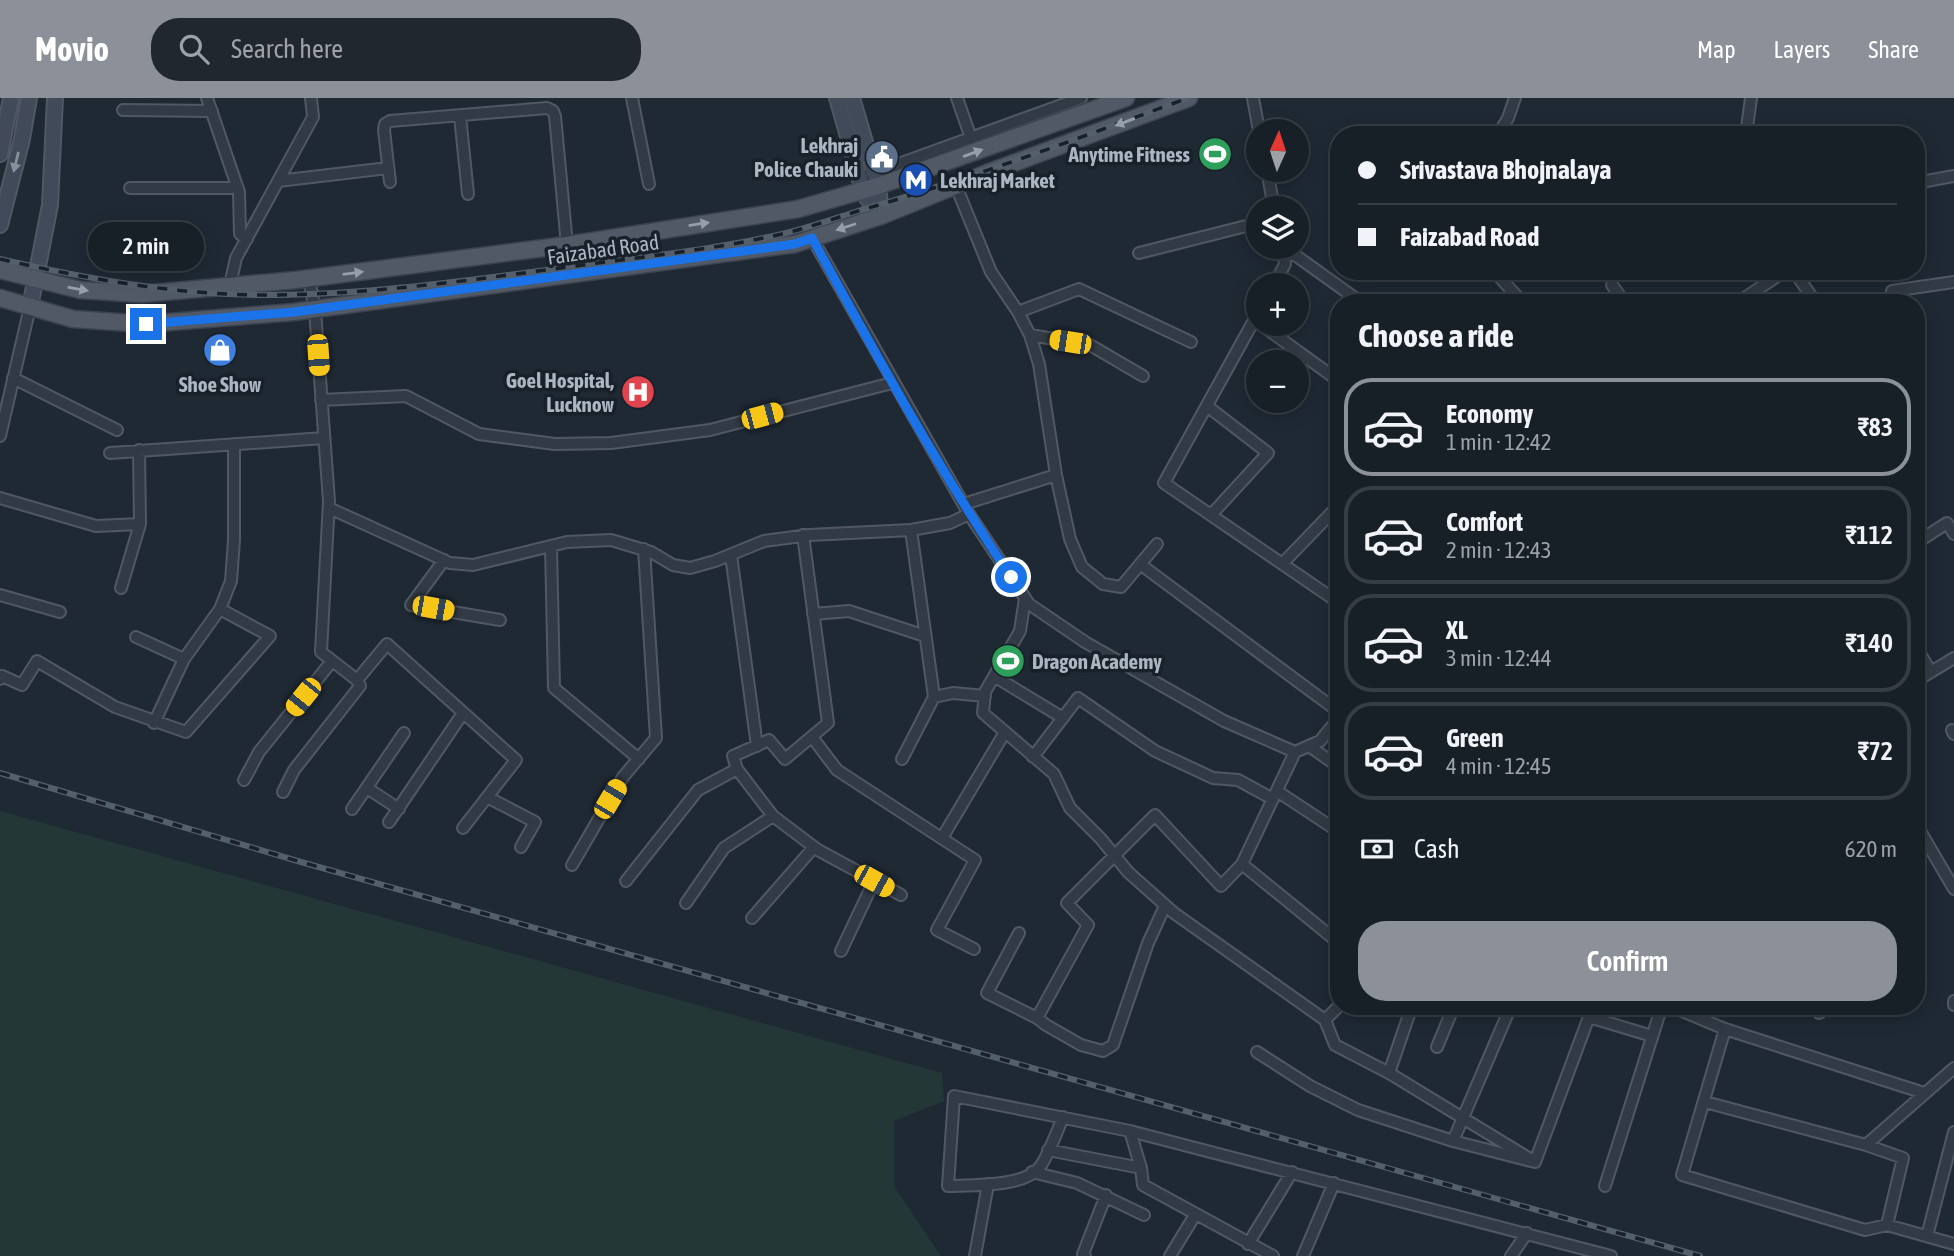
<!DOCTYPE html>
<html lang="en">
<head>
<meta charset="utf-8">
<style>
	:root { --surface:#171f27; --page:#20272f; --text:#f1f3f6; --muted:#9ea2a7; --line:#363d44; --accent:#8c9099 }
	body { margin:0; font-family:"Asap Condensed",sans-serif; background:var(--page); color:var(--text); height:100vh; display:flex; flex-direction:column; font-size:26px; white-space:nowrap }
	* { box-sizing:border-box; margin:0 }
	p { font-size:23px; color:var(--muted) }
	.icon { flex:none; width:38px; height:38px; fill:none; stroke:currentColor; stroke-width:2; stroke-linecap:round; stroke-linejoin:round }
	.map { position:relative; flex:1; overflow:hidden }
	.side { position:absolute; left:1330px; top:196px; width:595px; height:721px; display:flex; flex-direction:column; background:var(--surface); border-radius:28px; box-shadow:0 4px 18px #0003,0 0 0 2px var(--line) }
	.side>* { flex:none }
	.hud { position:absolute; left:1330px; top:28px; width:595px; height:154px; border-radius:28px; box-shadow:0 4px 18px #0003,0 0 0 2px var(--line); display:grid; align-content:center; height:154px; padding:0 28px; background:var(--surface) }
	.needle { width:46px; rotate:3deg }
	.controls { position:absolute; left:1246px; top:21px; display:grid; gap:14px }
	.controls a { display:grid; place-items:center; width:63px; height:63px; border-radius:50%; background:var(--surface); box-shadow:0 4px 18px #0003,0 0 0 2px var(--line); font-size:35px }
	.end { position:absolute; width:32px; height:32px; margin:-16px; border:9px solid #1a73e8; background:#fff; box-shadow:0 0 0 4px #fff }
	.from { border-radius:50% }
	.bubble { position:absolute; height:49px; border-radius:24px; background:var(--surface); box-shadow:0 4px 18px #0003,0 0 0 2px var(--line); font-size:23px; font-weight:600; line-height:49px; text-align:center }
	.car { position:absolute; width:21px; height:42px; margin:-21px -10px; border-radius:9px; box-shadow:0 0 5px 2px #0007; background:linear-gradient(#f5c518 24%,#345 0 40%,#f5c518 0 76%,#345 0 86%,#f5c518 0) }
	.hud b { display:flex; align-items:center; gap:24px; height:66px; font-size:26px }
	.hud b+b { border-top:2px solid var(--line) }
	.hud i { width:18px; height:18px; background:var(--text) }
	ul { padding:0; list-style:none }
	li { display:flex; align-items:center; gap:21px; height:98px; margin:0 14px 10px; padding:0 14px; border:4px solid var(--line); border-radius:28px }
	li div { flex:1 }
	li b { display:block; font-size:26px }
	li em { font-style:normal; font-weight:600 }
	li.active { border-color:var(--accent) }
	li>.icon { width:63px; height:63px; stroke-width:1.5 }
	h2 { padding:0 28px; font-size:32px; line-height:84px }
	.pay { display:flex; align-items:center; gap:18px; height:77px; padding:0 28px; font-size:26px }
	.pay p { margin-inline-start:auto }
	.primary-button { display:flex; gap:14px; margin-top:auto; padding:14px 28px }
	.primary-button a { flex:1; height:80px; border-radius:28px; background:var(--accent); color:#fff; font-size:28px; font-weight:600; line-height:80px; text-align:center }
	header { display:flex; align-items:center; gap:42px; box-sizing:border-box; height:98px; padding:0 35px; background:var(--accent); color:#fff }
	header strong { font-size:33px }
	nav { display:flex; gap:38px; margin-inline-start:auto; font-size:24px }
	.search { width:490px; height:63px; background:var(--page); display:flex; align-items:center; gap:18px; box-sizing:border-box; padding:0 24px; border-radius:28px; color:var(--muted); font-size:26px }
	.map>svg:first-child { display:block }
	.green { fill:#243737 }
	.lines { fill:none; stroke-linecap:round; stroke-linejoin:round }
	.street-casing { stroke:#505863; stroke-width:14 }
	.secondary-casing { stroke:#505863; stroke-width:18 }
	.primary-casing { stroke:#3c434e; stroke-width:19 }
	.street { stroke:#323a45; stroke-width:10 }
	.secondary { stroke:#404a58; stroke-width:14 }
	.primary { stroke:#505965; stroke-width:16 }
	.rail-casing { stroke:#545f6c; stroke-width:6 }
	.rail { stroke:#182029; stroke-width:3.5; stroke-dasharray:10; stroke-linecap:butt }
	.oneway { fill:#959eab }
	.oneway2 { fill:#86909d }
	.route { stroke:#1a73e8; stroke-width:9 }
	.labels { text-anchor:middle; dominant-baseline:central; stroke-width:7; stroke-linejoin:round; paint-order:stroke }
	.poi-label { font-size:21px; font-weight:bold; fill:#acb5c2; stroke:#182029; text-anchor:end }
	.street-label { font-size:21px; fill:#acb5c2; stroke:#182029 }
</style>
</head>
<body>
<header>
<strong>Movio</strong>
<div class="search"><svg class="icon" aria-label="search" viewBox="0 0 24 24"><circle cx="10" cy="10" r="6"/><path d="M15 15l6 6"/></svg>Search here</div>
<nav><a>Map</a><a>Layers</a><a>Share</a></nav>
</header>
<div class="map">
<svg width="1954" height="1158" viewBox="0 0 1954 1158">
	<rect width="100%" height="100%" fill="#1f2934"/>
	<!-- green -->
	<path class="green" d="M0 713 942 975 944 1003 894 1023V1088L941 1158H0Z"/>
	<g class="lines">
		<!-- street casing -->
		<g class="street-casing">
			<path id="street" d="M207 0 239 94 240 136 247 141
				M632 0 649 86
				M957 0 971 40
				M1253 0 1259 33
				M123 12 212 13
				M460 18 468 96
				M1498 37 1508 20 1515 0
				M1746 37 1751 0
				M1267 72 1274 110
				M860 80 1081 0
				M278 83 388 70
				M390 84 384 32 385 26 390 23 547 10 553 13 555 18 567 147
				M1916 85 1954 78
				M956 88 991 174 1018 214 1030 237 1039 266 1056 377 1070 441 1082 469 1103 486 1121 489 1157 446
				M130 90H238
				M812 140 969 416 1029 506 1085 544 1224 623 1295 654 1242 766 1221 788 1155 717 1067 805 1088 827 1037 920
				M1139 155 1258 125
				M1283 157H1295L1362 205
				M1494 173 1523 205
				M1794 173 1816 205
				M309 181 315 212 329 403 321 554 357 582 387 546 516 662 463 730
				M230 187 236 160 313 19 311 0
				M1274 187 1285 166 1282 149
				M1612 187 1625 205
				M1892 193 1954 184
				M1737 205 1785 173
				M1018 214 1079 191 1191 244
				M1258 215 1164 385 1332 500 1339 494
				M1260 226 1339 283
				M1030 237 1090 247 1143 278
				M13 280 117 332
				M321 302 406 298 479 336 555 346 611 345 710 332 892 285
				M1207 308 1268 355 1211 417
				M0 338 30 209
				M110 355 324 340
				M0 400 96 428 140 426
				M964 406 1056 377
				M329 410 450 465 473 467 567 444 611 442 651 454 673 467 690 470 715 463 764 443 809 437 911 432 950 425 969 416
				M911 432 934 599
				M803 437 828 625 785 661 769 642 733 658 737 671 773 718 818 752 901 797
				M1916 445 1947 425 1954 436
				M551 448 554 590 639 661
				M731 457 757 648
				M444 462 411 507 500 522
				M1140 466 1339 614
				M1282 466 1339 407
				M121 490 140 426 139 352
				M0 497 60 514
				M1025 500 1020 533 985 594 983 615 1054 676 1070 710 1101 741 1128 774 1174 815 1325 922 1335 947 1389 975 1535 1064
				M813 516 849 513 925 538
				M136 539 184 561
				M1916 549 1931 574
				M994 578 1063 620
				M0 581 2 578 22 587 37 563 115 609 186 634 270 538 220 511
				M1916 583 1954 560
				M154 625 184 561 220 511 231 483 234 442V346
				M1952 632 1954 636
				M812 639 837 672 975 762 937 832 974 851
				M1309 648 1339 669
				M1295 654 1320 643 1339 620
				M1033 659 1078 600 1155 653 1213 680 1238 682 1273 701
				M902 661 934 599 953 595 985 598
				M244 682 259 654 332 563
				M367 690 399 711
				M1277 693 1339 734
				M283 694 294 672 360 588 357 582
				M487 699 535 724 521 749
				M352 711 404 635
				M389 724 463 615
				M1916 726 1954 791
				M942 740 1005 634
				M1242 766 1339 845
				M572 767 623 679 656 640 644 451
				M626 783 698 692 737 671
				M686 805 724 750 773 718
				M752 820 814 749
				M1019 835 987 895 1037 920 1046 927 1081 947 1103 953 1113 947 1148 845 1165 808
				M841 853 874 783
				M1954 903V907
				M1492 908 1509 913
				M1670 908 1725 931 1924 995
				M1815 908 1819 915 1830 908
				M1589 919 1652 938
				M1325 922 1339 908
				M1725 931 1682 1077 1865 1132 1887 1127 1954 1146
				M1437 949 1454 908
				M1257 954 1310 988 1358 1012 1453 1043 1511 908
				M1389 975 1412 908
				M1705 1004 1866 1047 1903 1060 1887 1127
				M1063 1019C1058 1031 1047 1061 1039 1070 1023 1089 972 1087 948 1088L954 998 1130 1033 1611 1158
				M1130 1033 1141 1070 1143 1087 1273 1158
				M1453 1043 1535 1064 1593 908
				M1866 1047 1954 970
				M1048 1052 1141 1070
				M1032 1074 1077 1085 1144 1117
				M1605 1088 1660 914 1670 908
				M1927 1138 1954 1034
				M1248 1146 1292 1074
				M975 1158 988 1086
				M1085 1158 1083 1156 1106 1097
				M1170 1158 1195 1117
				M1303 1158 1334 1085
				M1511 1158 1527 1135"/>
		</g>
		<!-- secondary casing -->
		<g class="secondary-casing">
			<path id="secondary" d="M837 0 860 80 861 92 881 118
				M852 0 878 88 881 117
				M0 56 11 0
				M0 127 22 41 29 0
				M30 209 50 107 55 0"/>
		</g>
		<!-- primary casing -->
		<g class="primary-casing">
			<path id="primary" d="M0 172 80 192 142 196 296 182 567 147 798 111 878 88 1126 0
				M0 200 73 221 146 226 294 214 795 146 881 118 987 75 1189 0"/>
		</g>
		<!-- street -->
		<use href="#street" class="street"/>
		<!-- secondary -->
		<use href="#secondary" class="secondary"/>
		<!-- primary -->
		<use href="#primary" class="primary"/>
		<!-- rail casing -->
		<g class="rail-casing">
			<path id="rail" d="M0 161C87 181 177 197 266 197 372 197 478 181 583 167 649 158 717 151 782 136 808 130 833 121 858 113 970 81 1079 40 1188 0
				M0 675 301 764 1700 1158"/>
		</g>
		<!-- rail -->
		<use href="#rail" class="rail"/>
	</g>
	<!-- one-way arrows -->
	<defs><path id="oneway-solid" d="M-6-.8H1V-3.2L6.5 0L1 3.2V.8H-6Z" transform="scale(1.75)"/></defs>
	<g class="oneway">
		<use href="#oneway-solid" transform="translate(1125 24) rotate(160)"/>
		<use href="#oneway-solid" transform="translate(973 55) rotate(-20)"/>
		<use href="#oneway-solid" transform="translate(699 126) rotate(-9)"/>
		<use href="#oneway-solid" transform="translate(846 129) rotate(162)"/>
		<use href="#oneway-solid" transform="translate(353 175) rotate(-7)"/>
		<use href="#oneway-solid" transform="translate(78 191) rotate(10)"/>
	</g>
	<use class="oneway2" href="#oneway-solid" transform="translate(16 64) rotate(104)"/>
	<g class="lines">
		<!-- route -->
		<path class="route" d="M146 226 294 214 795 146 812 140C875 255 938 370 1011 479"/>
	</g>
	<!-- icons -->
	<defs>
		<g id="stadium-disc" transform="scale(1.75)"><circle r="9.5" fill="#2e9e5b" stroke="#182029"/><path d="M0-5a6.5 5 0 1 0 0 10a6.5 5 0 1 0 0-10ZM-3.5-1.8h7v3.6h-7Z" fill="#fff"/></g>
		<g id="civic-disc" transform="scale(1.75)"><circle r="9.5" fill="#5c6f8a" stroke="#182029"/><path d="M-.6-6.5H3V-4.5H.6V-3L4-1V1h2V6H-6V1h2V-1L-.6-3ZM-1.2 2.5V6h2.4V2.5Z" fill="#fff"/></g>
		<g id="metro-disc" transform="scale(1.75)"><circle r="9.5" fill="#1a4fb4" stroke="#182029"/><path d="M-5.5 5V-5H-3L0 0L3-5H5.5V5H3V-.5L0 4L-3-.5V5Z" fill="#fff"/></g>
		<g id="shop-disc" transform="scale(1.75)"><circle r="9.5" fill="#3f7fe0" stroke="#182029"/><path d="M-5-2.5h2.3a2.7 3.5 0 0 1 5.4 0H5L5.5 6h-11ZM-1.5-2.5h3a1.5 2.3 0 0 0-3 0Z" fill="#fff"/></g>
		<g id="hospital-disc" transform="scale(1.75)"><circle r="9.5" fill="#e0444e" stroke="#182029"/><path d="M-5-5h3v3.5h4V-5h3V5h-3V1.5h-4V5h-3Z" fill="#fff"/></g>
	</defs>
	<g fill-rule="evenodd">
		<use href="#stadium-disc" x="1215" y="56"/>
		<use href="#civic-disc" x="882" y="59"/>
		<use href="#metro-disc" x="916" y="82"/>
		<use href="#shop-disc" x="220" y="252"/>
		<use href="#hospital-disc" x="638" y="294"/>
		<use href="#stadium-disc" x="1008" y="563"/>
	</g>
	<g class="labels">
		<!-- poi labels -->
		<g class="poi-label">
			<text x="858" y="47">Lekhraj<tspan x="858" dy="24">Police Chauki</tspan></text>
			<text x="1190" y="56">Anytime Fitness</text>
			<text x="940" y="82" text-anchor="start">Lekhraj Market</text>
			<text x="614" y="282">Goel Hospital,<tspan x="614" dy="24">Lucknow</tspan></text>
			<text x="220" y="286" text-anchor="middle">Shoe Show</text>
			<text x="1032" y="563" text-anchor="start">Dragon Academy</text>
		</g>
		<!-- street labels -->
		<g class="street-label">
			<text transform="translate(603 151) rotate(-8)">Faizabad Road</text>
		</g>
	</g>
</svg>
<div class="controls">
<a><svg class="needle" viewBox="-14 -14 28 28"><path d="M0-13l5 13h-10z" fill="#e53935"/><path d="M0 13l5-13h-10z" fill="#9ea2a7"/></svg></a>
<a><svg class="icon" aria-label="layers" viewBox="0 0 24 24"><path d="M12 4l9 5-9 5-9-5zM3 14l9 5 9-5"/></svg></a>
<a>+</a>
<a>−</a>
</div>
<i class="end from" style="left:1011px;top:479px"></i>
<i class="end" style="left:146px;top:226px"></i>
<div class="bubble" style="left:88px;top:124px;width:116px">2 min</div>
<i class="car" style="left:1070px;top:244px;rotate:279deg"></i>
<i class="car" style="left:318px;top:257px;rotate:176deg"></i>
<i class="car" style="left:762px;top:318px;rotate:75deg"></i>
<i class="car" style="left:433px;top:510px;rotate:100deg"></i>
<i class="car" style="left:303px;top:599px;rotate:219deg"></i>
<i class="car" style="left:610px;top:701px;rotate:31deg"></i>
<i class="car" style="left:874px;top:783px;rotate:119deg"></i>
<div class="hud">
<b><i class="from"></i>Srivastava Bhojnalaya</b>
<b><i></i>Faizabad Road</b>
</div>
<section class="side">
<h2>Choose a ride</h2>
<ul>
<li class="active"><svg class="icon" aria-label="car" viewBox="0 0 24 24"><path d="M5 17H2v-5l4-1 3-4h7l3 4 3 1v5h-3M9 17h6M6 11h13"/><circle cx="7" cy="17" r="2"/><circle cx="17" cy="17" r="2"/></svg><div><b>Economy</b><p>1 min · 12:42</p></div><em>₹83</em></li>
<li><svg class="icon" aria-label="car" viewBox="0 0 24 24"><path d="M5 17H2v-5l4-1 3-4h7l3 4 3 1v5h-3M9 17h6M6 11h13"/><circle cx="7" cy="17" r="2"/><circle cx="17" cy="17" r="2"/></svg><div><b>Comfort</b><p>2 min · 12:43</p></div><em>₹112</em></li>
<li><svg class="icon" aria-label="car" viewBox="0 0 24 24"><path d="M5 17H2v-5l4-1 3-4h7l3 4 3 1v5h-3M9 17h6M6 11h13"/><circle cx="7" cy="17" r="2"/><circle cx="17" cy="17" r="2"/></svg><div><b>XL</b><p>3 min · 12:44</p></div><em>₹140</em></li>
<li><svg class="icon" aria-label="car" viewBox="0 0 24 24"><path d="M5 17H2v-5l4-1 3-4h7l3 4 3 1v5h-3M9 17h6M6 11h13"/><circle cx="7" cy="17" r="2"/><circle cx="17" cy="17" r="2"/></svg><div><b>Green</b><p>4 min · 12:45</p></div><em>₹72</em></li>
</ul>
<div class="pay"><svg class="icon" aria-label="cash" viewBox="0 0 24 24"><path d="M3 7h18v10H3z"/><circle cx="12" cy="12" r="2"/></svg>Cash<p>620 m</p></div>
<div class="primary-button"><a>Confirm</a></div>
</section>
</div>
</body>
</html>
